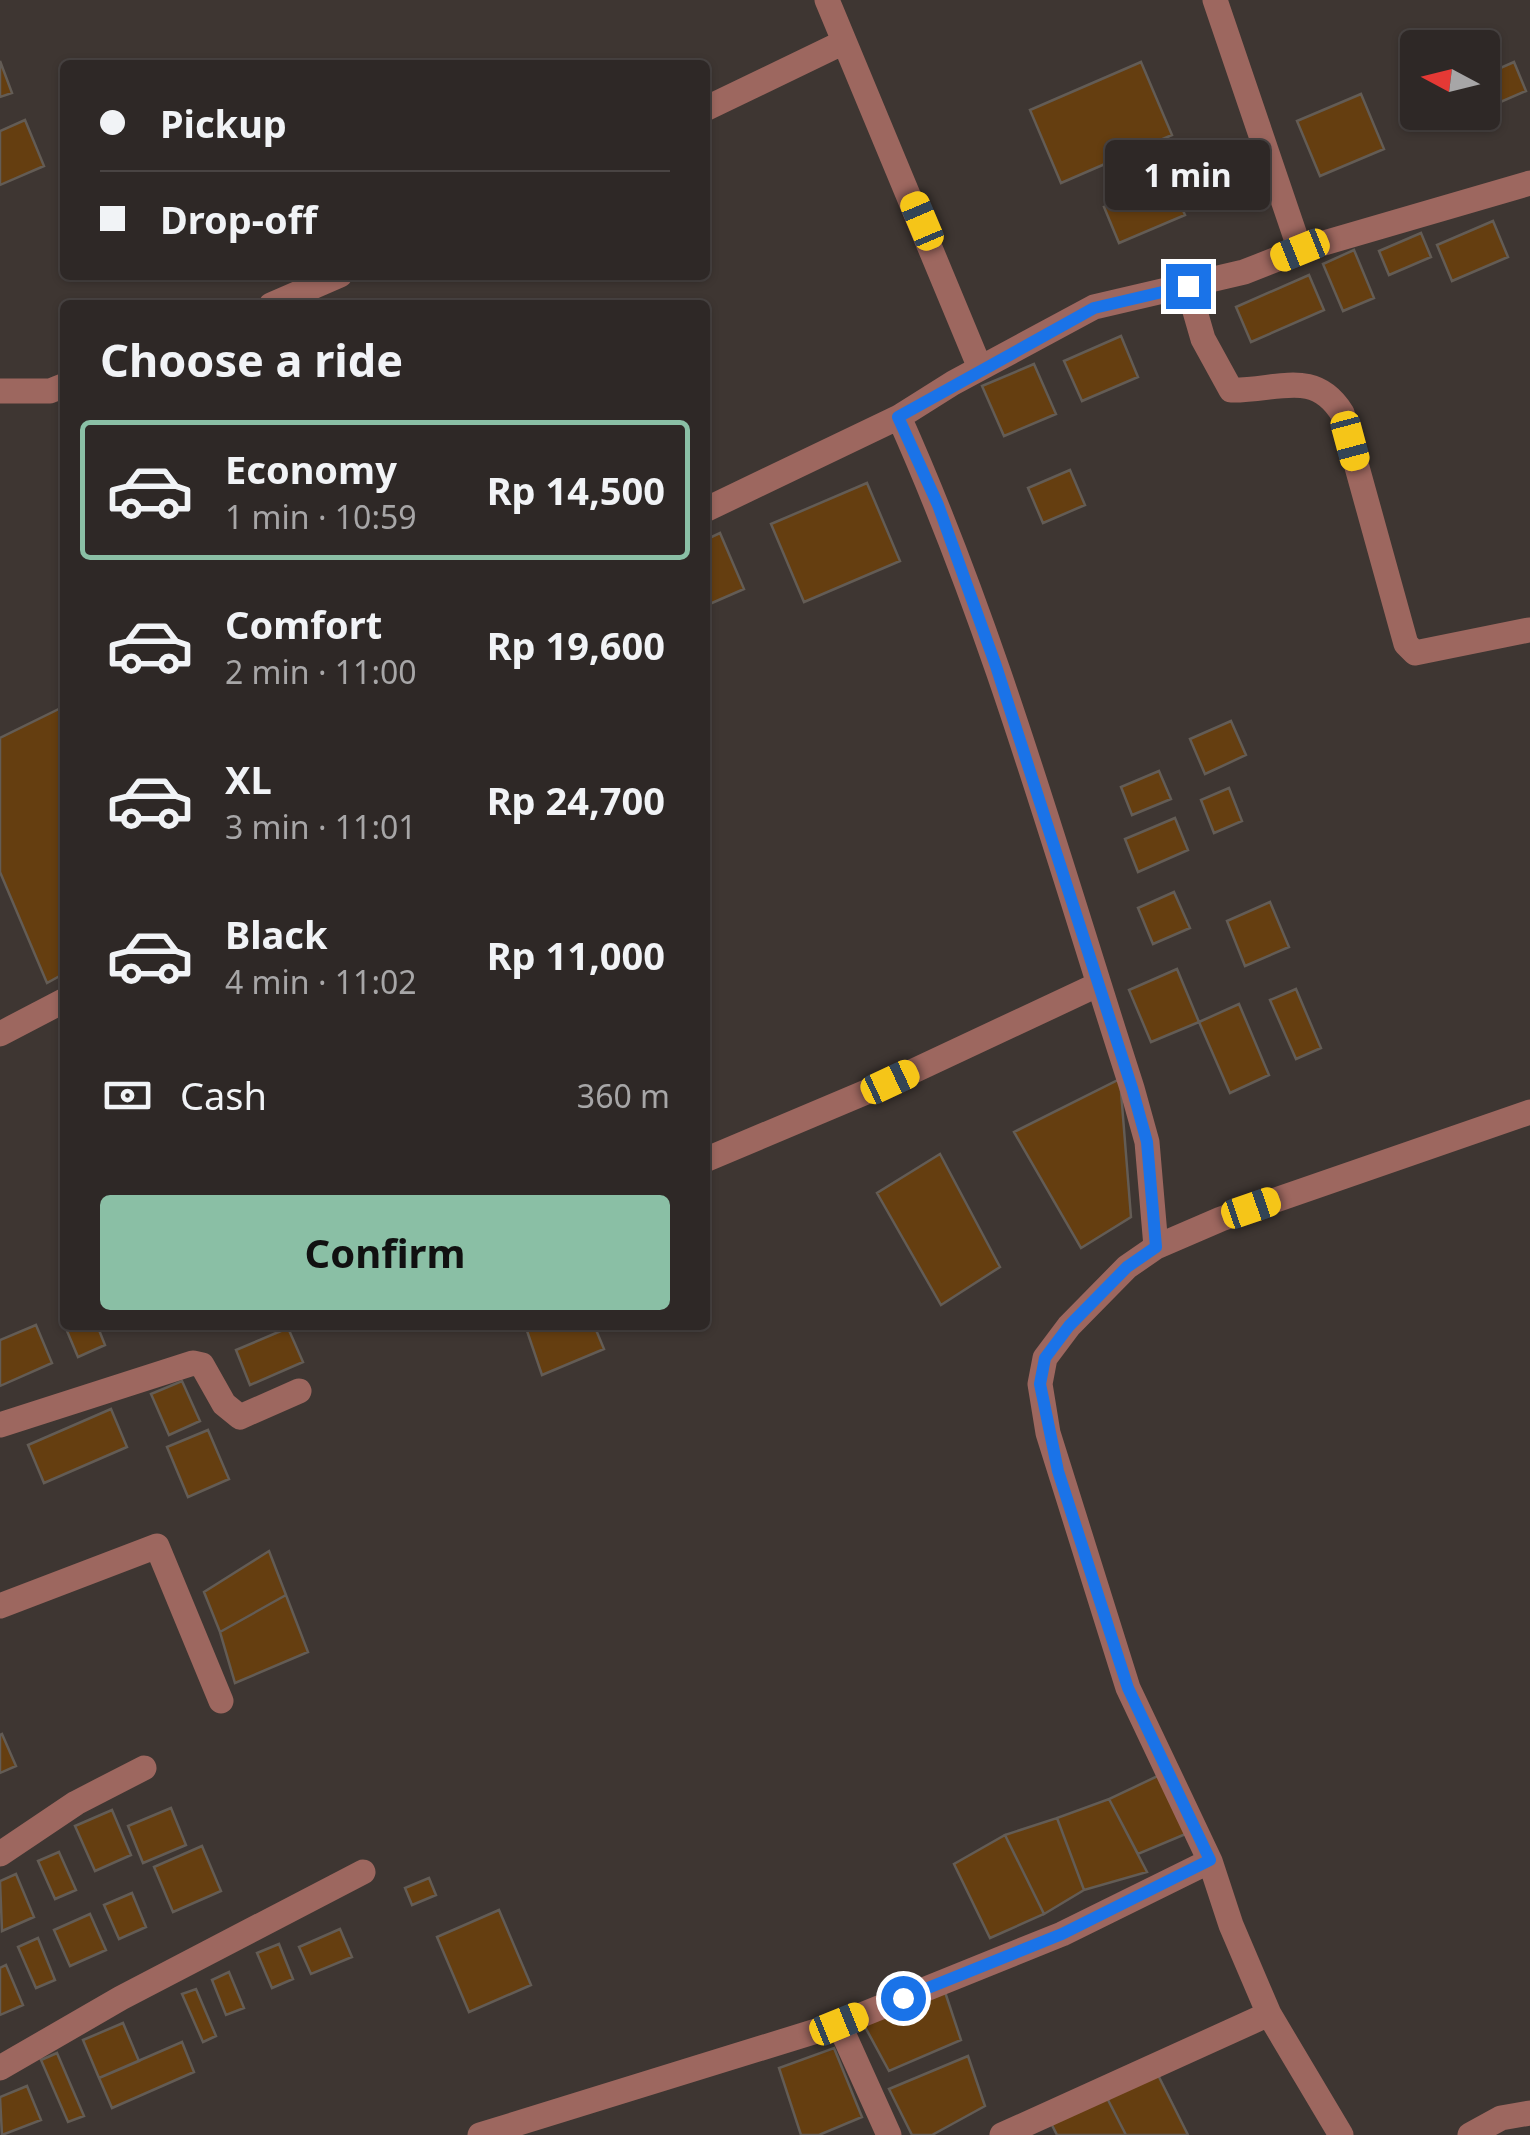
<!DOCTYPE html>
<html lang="en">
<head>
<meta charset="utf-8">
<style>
	:root { --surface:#2e2826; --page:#3a3432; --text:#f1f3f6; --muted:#a7a6a7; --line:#494443; --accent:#8abfa5 }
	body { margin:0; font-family:"Noto Sans",sans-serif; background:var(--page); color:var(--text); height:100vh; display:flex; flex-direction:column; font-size:38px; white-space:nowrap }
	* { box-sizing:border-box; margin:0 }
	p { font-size:32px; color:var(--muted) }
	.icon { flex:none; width:55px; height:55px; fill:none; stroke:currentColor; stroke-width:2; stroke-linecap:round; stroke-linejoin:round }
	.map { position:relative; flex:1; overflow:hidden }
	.side { position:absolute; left:60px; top:300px; width:650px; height:1030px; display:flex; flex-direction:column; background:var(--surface); border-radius:10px; box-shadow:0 2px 8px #0004,0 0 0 2px var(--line) }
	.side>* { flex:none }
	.top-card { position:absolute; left:60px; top:60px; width:650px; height:220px; border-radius:10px; box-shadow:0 2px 8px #0004,0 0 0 2px var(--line); display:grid; align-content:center; height:220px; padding:0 40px; background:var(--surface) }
	.needle { width:65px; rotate:277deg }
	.fabs { position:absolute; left:1400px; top:30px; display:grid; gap:20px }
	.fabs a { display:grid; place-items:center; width:100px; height:100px; border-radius:10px; background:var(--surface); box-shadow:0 2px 8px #0004,0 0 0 2px var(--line); font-size:50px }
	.end { position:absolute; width:45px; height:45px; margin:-22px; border:12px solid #1a73e8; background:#fff; box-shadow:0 0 0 5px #fff }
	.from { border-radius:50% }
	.bubble { position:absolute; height:70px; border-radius:10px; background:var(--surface); box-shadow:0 2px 8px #0004,0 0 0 2px var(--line); font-size:32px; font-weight:700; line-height:70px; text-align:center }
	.car { position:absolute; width:30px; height:60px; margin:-30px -15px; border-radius:12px; box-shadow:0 0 8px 2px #0007; background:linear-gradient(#f5c518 24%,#345 0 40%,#f5c518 0 76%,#345 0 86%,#f5c518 0) }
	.top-card b { display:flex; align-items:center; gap:35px; height:95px; font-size:38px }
	.top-card b+b { border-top:2px solid var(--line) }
	.top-card i { width:25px; height:25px; background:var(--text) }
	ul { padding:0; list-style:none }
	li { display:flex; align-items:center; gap:30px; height:140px; margin:0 20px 15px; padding:0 20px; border:5px solid transparent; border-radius:10px }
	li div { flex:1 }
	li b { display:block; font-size:38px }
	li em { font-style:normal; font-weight:700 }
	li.on { border-color:var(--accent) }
	li>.icon { width:90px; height:90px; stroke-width:1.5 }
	h2 { padding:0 40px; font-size:45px; line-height:120px }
	.pay { display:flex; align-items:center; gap:25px; height:110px; padding:0 40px; font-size:38px }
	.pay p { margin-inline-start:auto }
	.button { display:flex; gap:20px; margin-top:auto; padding:20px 40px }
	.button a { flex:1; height:115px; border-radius:10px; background:var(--accent); color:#111; font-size:40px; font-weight:700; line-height:115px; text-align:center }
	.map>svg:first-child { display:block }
	.building { fill:#653e10; stroke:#635c55; stroke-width:2.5 }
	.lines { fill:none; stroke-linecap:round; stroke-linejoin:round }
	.street { stroke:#9d675f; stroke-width:25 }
	.route { stroke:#1a73e8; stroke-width:12 }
</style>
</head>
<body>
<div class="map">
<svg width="1530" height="2135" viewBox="0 0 1530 2135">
	<rect width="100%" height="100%" fill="#3e3632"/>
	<!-- building -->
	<path class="building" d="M0 61 12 93 0 97Z
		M1141 62 1172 135 1061 183 1030 110Z
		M1514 62 1526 91 1482 110V76Z
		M1361 94 1384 149 1320 176 1297 121Z
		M25 120 44 166 0 185V131Z
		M1169 178 1185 215 1119 243 1104 207Z
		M1493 221 1508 257 1452 281 1437 245Z
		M1421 233 1431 257 1389 275 1379 251Z
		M1354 250 1374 298 1343 311 1323 264Z
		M1309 275 1324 310 1251 342 1236 307Z
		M1121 336 1138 377 1082 401 1064 361Z
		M1034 364 1056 414 1004 436 982 386Z
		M1070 470 1085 505 1043 523 1028 488Z
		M867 483 900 561 804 602 771 524Z
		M720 533 744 589 705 606V540Z
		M65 706V973L47 983 0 872V738Z
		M1231 721 1246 755 1205 774 1190 739Z
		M1159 771 1171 799 1132 815 1121 787Z
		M1229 788 1242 821 1214 833 1201 800Z
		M1175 818 1188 850 1138 872 1125 839Z
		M1174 892 1190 928 1153 944 1138 908Z
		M1270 902 1289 947 1245 966 1227 921Z
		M1177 969 1199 1022 1151 1042 1129 990Z
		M1296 989 1321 1048 1296 1059 1270 1000Z
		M1239 1004 1269 1075 1230 1093 1199 1022Z
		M1120 1079 1131 1217 1081 1248 1014 1132Z
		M940 1154 1000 1267 941 1305 877 1193Z
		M36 1325 52 1363 0 1386V1340Z
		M82 1325H97L105 1345 78 1357 67 1331Z
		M525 1325H594L604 1349 542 1375Z
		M288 1328 303 1362 250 1385 236 1350Z
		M182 1381 200 1421 169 1435 151 1394Z
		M111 1409 127 1447 44 1483 28 1445Z
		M208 1430 229 1479 188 1497 167 1447Z
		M269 1551 286 1595 220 1632 204 1592Z
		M286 1595 308 1652 235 1683 220 1632Z
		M2 1734 16 1766 0 1773V1735Z
		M1162 1774 1188 1833 1138 1854 1109 1799Z
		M1109 1799 1147 1872 1084 1890 1057 1818Z
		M171 1808 186 1845 143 1863 128 1826Z
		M112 1810 131 1855 95 1871 75 1826Z
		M1057 1818 1084 1890 1044 1914 1005 1835Z
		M1005 1835 1044 1914 990 1938 954 1864Z
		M202 1846 221 1891 173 1912 154 1867Z
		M59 1852 76 1890 55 1899 38 1861Z
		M16 1874 34 1917 2 1931 0 1881Z
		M429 1878 436 1895 412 1905 405 1888Z
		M132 1893 146 1927 119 1939 104 1905Z
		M499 1910 531 1985 469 2012 437 1937Z
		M90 1914 106 1950 70 1966 54 1930Z
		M340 1929 352 1957 311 1974 299 1947Z
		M38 1938 55 1980 36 1988 18 1947Z
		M279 1944 293 1979 272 1988 257 1953Z
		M6 1965 23 2005 0 2015V1968Z
		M229 1972 244 2008 226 2015 212 1980Z
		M196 1989 216 2036 203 2042 182 1994Z
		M945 1992 961 2040 889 2071 864 2025Z
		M123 2023 139 2061 99 2078 83 2040Z
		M182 2042 194 2072 112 2108 99 2078Z
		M834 2048 862 2117 819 2135H801L779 2068Z
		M57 2053 84 2116 68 2122 41 2060Z
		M968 2056 985 2106 932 2135H912L889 2089Z
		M1158 2075 1188 2135H1126L1106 2096Z
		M27 2086 41 2120 2 2135 0 2097Z
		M1106 2096 1126 2135H1057L1051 2123Z"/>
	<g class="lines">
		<!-- street -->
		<path class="street" d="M827 0 980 368
			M1215 0 1300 250
			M705 109 844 42
			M1188 287 1203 339 1231 390C1277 391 1314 368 1342 413L1406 644 1415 653 1529 630
			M271 305 340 275
			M0 391H50L65 385
			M899 417C996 634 1059 863 1132 1088L1147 1142 1156 1247
			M705 510 899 417 953 383 1094 307 1244 272 1300 250 1530 183
			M0 1034 65 1000
			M705 1160 890 1082 1097 985
			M0 1425 193 1363 202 1365 224 1404 240 1417 299 1391
			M0 1606 157 1546 221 1701
			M0 1854 76 1803 144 1768
			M839 2024 889 2135
			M0 2068 121 1998 363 1872
			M480 2135 839 2024 1062 1934 1210 1861
			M1002 2135 1269 2014
			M1341 2135 1269 2014 1231 1925 1210 1861 1128 1688 1048 1433 1040 1384 1045 1358 1069 1326 1127 1267 1156 1247 1221 1219 1530 1112
			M1470 2135 1501 2118 1530 2113"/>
	</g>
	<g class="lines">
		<!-- route -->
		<path class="route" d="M903 1998 1062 1934 1210 1860 1128 1688 1058 1471 1040 1384 1045 1358 1069 1326 1127 1267 1156 1247 1147 1142 1132 1088 996 666 938 505 898 417 1094 308 1188 286"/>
	</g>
</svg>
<div class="fabs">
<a><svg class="needle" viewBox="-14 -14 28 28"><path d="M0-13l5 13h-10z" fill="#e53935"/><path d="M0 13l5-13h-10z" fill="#a7a6a7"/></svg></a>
</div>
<i class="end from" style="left:903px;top:1998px"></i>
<i class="end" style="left:1188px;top:286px"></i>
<div class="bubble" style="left:1105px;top:140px;width:165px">1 min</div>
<i class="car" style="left:922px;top:221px;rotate:337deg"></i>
<i class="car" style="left:1300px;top:250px;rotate:248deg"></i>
<i class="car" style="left:1350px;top:441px;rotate:165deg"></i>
<i class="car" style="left:890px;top:1082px;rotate:65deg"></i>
<i class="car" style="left:1251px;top:1208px;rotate:71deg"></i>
<i class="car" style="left:839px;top:2024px;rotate:68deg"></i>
<div class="top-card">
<b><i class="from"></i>Pickup</b>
<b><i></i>Drop-off</b>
</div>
<section class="side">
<h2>Choose a ride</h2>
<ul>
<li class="on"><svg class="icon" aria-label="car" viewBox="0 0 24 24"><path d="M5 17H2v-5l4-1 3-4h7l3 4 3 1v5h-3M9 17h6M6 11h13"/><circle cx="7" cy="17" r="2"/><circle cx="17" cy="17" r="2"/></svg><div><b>Economy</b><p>1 min · 10:59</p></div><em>Rp 14,500</em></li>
<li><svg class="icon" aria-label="car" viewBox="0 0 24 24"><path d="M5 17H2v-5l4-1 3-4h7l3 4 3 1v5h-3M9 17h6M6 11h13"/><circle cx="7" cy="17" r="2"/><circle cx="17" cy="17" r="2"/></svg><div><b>Comfort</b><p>2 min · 11:00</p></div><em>Rp 19,600</em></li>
<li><svg class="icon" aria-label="car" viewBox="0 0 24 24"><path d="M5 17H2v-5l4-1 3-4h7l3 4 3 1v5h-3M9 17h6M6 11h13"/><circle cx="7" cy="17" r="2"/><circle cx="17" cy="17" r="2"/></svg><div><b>XL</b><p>3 min · 11:01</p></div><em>Rp 24,700</em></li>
<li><svg class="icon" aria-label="car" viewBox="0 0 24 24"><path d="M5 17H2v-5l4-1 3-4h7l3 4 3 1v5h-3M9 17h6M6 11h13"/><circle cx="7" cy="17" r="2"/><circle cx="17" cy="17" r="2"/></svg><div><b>Black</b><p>4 min · 11:02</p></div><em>Rp 11,000</em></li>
</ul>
<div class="pay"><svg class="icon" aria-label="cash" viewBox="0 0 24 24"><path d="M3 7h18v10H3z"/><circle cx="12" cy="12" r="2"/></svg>Cash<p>360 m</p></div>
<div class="button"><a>Confirm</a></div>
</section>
</div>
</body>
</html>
